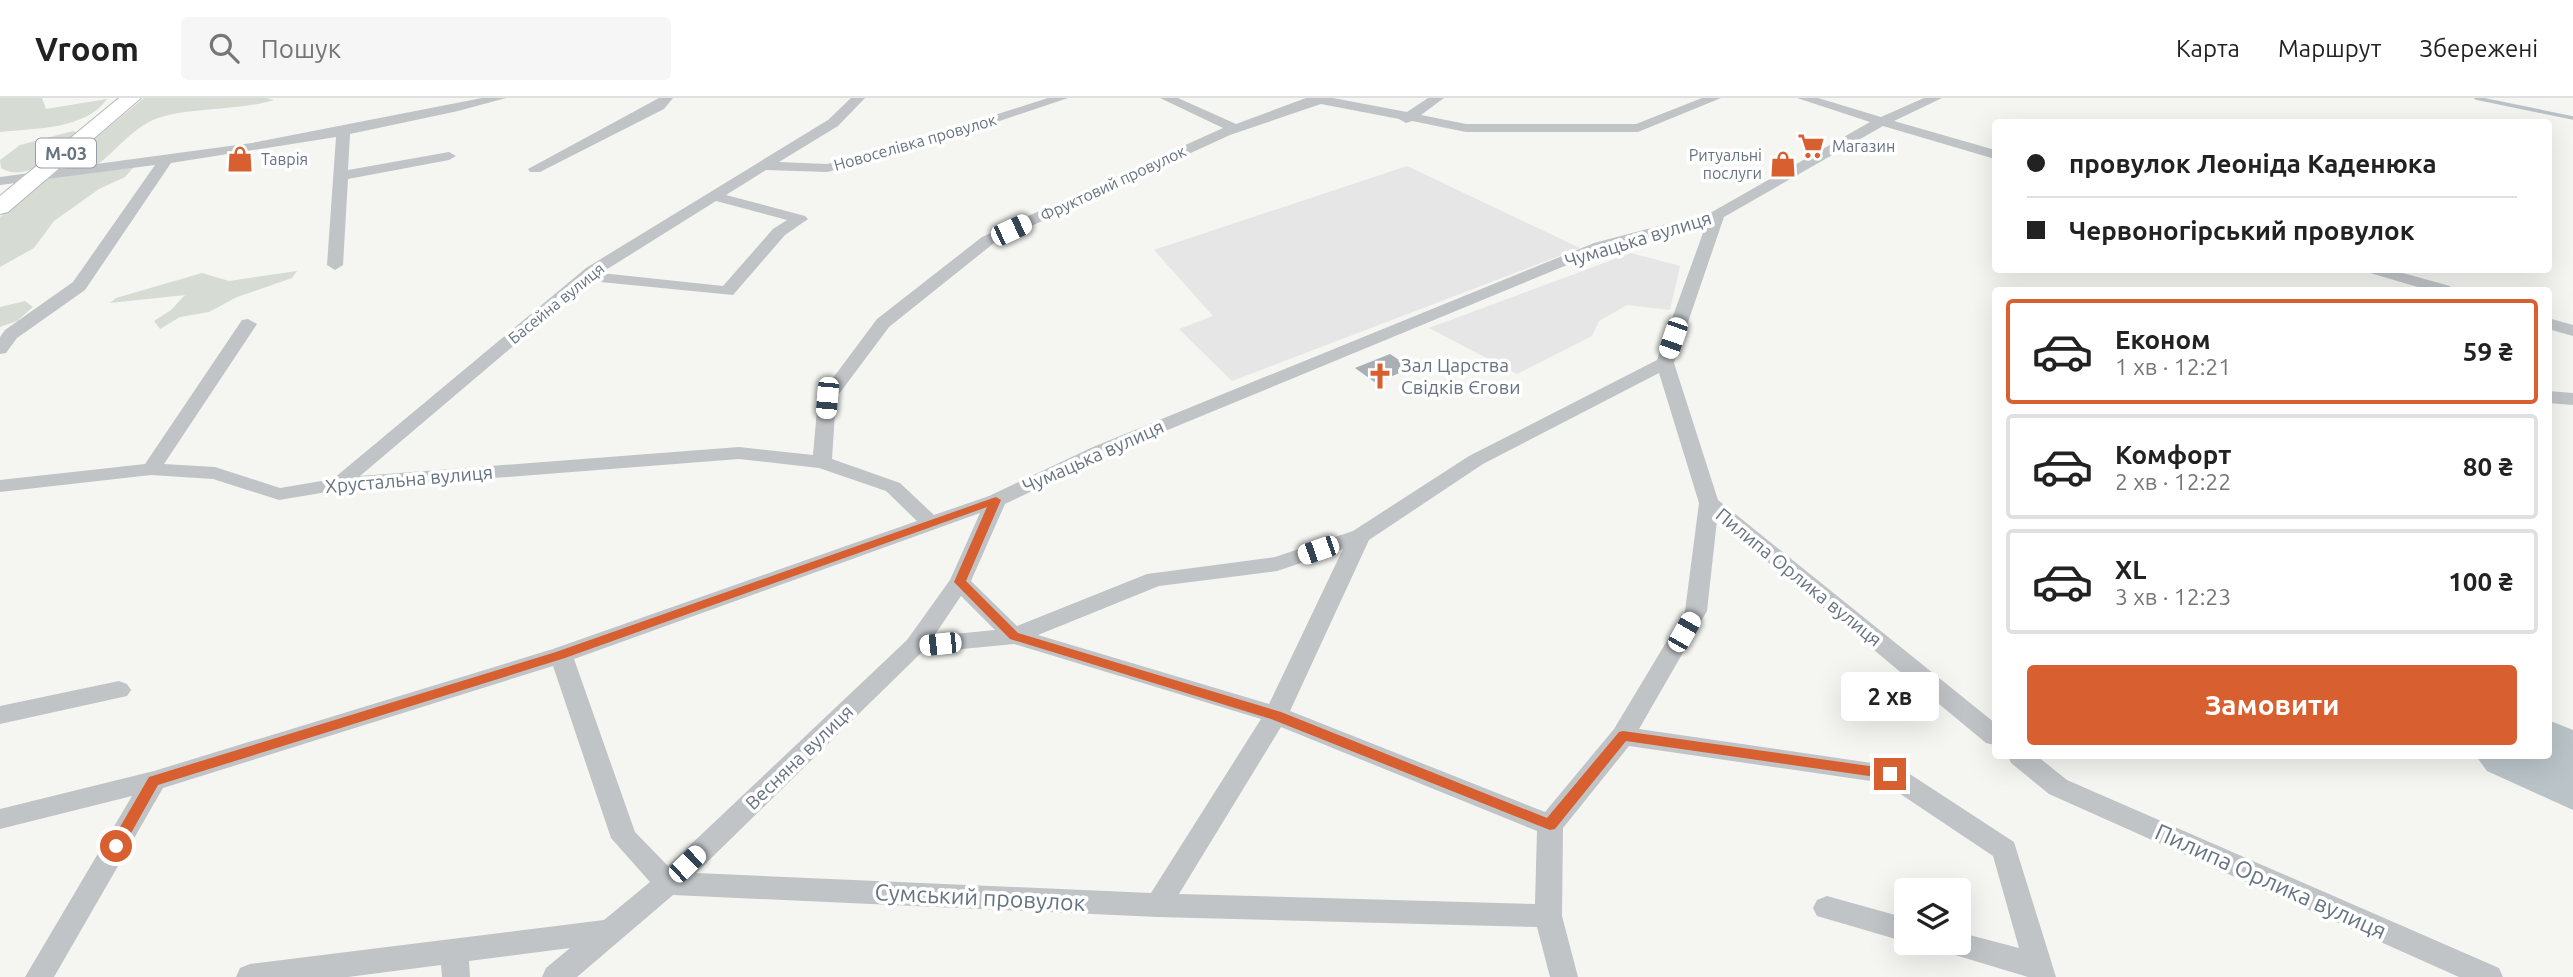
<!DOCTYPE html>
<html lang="uk">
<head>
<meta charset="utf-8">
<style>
	:root { --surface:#fff; --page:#f6f6f6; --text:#222; --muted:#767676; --line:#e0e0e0; --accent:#d75f30 }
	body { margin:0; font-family:Ubuntu,sans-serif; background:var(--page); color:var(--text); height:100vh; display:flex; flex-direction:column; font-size:26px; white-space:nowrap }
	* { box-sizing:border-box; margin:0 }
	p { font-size:23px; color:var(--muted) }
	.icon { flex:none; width:38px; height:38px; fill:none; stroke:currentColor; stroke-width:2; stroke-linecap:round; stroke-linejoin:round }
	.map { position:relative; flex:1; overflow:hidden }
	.panel { position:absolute; left:1992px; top:189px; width:560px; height:472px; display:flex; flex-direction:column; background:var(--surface); border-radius:7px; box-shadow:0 7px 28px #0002 }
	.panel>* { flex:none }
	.banner { position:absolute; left:1992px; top:21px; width:560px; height:154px; border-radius:7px; box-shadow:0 7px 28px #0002; display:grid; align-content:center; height:154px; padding:0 35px; background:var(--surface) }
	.fabs { position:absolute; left:1894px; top:780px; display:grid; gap:14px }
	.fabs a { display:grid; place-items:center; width:77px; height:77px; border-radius:7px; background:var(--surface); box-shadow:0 7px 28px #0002; font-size:35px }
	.end { position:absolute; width:32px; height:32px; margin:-16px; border:9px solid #d75f30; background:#fff; box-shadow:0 0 0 4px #fff }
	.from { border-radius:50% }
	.bubble { position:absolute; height:49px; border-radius:7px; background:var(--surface); box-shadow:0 7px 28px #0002; font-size:23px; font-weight:700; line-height:49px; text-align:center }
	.car { position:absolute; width:21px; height:42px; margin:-21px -10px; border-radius:9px; box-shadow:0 0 5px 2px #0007; background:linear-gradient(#fff 24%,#345 0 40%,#fff 0 76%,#345 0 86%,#fff 0) }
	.banner b { display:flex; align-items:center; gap:24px; height:66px; font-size:26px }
	.banner b+b { border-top:2px solid var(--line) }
	.banner i { width:18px; height:18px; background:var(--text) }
	ul { padding:12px 0 0; list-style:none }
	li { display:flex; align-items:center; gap:21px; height:105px; margin:0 14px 10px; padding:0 21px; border:4px solid var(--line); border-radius:7px }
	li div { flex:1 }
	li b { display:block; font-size:26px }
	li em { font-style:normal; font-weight:700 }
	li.active { border-color:var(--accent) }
	li>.icon { width:63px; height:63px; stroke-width:1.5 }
	.cta { display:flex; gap:14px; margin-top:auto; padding:14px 35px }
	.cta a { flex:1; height:80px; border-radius:7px; background:var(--accent); color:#fff; font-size:28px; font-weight:700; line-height:80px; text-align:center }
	header { display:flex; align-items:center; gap:42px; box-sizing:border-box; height:98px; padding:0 35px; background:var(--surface); border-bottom:2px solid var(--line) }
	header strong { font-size:33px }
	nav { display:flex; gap:38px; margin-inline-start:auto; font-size:24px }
	.search { width:490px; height:63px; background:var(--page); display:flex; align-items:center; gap:18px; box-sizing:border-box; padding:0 24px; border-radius:7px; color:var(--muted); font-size:26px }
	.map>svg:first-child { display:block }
	.built { fill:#e5e6e5 }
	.green { fill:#d6dcd3 }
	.water { fill:#bac4c8 }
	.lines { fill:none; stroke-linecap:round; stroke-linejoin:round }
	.stream { stroke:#bac4c8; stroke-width:3.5 }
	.building { fill:#a9afb5 }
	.highway-casing { stroke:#b5b8bb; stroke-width:2 }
	.minor { fill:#c0c4c7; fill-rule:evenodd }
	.highway { fill:#fff; fill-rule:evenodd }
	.route { fill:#d75f30 }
	.labels { text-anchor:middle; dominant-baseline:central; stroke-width:7; stroke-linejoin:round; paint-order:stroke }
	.far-street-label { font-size:16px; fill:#667381; stroke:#fff }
	.far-poi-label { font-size:16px; fill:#667381; stroke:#fff; text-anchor:start }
	.shield { fill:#fff; stroke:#949da7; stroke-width:2 }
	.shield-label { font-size:18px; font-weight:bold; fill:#667381 }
	.street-label { font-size:19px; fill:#667381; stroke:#fff }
	.poi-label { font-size:19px; fill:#667381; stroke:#fff; text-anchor:start }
	.near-street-label { font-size:23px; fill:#667381; stroke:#fff }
</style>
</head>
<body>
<header>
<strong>Vroom</strong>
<div class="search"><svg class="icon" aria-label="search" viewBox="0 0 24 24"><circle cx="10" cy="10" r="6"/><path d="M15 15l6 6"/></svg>Пошук</div>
<nav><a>Карта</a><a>Маршрут</a><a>Збережені</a></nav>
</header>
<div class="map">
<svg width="2573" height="879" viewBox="0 0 2573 879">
	<rect width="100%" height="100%" fill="#f5f5f2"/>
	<!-- built -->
	<path class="built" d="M1407 68 1580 150 1232 283 1179 231 1213 218 1154 152Z
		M1631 155 1680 168 1670 212 1627 207 1599 223 1592 238 1517 276 1429 230Z"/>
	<!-- green -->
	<path class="green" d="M0 0H42L46 11 107 1C85 32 35 30 0 34Z
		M144 0H266L274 2C236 14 181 8 149 24 128 35 116 53 98 66L63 67Z
		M73 33 78 35C59 51 29 87 1 70L0 62 20 47Z
		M134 69 125 79 99 91 54 123 34 150 0 169V119L46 80Z
		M297 173 292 180 237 199 209 214 180 219 160 231 154 223 171 212 185 197 110 205 116 200 202 175 229 183Z
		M25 203 33 209 17 223 0 229V209Z"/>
	<!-- water -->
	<path class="water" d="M2548 622 2573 632V712L2487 673 2476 658H2548Z"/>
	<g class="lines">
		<!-- stream -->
		<path class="stream" d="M2476 0 2573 20"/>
	</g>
	<!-- building -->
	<path class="building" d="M1390 256 1411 270 1376 285 1355 270Z"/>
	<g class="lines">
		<!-- highway casing -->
		<g class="highway-casing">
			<path id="highway" d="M119 0H141L8 114 0 116V98Z"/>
		</g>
		<!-- minor -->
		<path class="minor" d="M482 0H506L458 13 350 36 348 72 449 54 456 58 449 62 348 81 343 167 335 172 327 167 336 39 171 65 85 192 17 240 6 255 0 256V239L5 232 73 184 155 67 0 87V79L252 45Z
			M659 0H673L664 11 540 74H530L528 71Z
			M851 0H865L838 28 779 64 827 66 895 49 1048 0H1068L905 55 827 74 766 72 726 97 805 118 808 121 785 137 733 197 590 183 360 378 739 349 813 357 818 300 877 221 982 139 1223 30 1160 0H1178L1236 26 1306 0H1333L1407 14 1428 0H1444L1421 17 1466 26H1636L1702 0H1721L1638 34H1466L1412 23 1406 25 1399 21 1321 6 1230 37 994 145 889 229 836 300 832 361 900 385 934 417 989 398 1093 349 1594 145 1712 114 1870 24 1797 0H1818L1881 19 1924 0H1942L1894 23 1995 52V61L1883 28 1724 119 1674 265 1718 402 1995 625V647L1986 645 1717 422 1707 513 1639 631 1899 669 2014 744 2056 879H2028L1945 854 1941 845H1958V834L2019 850 1993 758 1884 685 1629 648 1563 730 1562 818 1578 879H1550L1537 829 1158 819 673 797 577 879H542L546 870 570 850 469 863 470 879H442L441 867 348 879H236L240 870 250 866 604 822 650 784 611 740 553 568 163 690 54 879H25L132 698 0 731V711L154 673 553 551 917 423 886 393 819 370 739 361 339 392 279 402 213 381 151 377 0 394V382L145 366 242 222 248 221 257 226 164 366 215 369 280 390 333 381 586 170 828 22ZM716 103 787 122 773 131 723 188 601 175ZM1707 124 1657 262 1469 358 1353 433 1275 459 1147 476 1017 528 971 483 1005 406 1107 357 1606 151ZM1659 275 1699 405 1685 513 1614 631 1545 714 1290 613 1369 442 1483 366ZM980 415 950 482 907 542 668 768 635 734 574 561ZM1343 451 1269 606 1038 537 1159 488 1277 473ZM961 498 995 532 934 538ZM1014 546 1261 621 1151 795 696 775 921 555ZM1281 629 1537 733 1535 806 1179 796Z
			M2368 172H2392L2450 188 2452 192H2428L2370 175Z
			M2548 220 2573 227V238L2548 231Z
			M2548 293 2573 295V307L2548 305Z
			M119 583 127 586 131 592 127 598 0 626V608Z
			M2008 658H2037L2067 682 2499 870 2503 879H2459L2049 696 2011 665Z
			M1827 798 1906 820V844L1817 818 1813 810 1817 802Z"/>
		<!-- highway -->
		<use href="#highway" class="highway"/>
	</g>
	<!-- route -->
	<path class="route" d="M996 399 1001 402 966 483 1018 535 1281 614 1547 720 1619 634 1623 633 1890 671 1897 676 1890 681 1626 643 1555 731 1550 732 1271 621 1010 541 954 484 987 409 565 560 158 687 121 753 116 754 109 748 149 679 556 554Z"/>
	<!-- icons -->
	<defs>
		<g id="supermarket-bare" transform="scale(2.1)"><path d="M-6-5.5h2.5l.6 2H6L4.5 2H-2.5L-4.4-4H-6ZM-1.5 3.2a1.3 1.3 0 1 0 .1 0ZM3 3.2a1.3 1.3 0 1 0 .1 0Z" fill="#d75f30" stroke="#fff" stroke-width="2.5" paint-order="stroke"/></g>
		<g id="shop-bare" transform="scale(2.1)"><path d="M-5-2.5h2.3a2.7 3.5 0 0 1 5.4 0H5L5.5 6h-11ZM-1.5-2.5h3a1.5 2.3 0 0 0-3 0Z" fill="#d75f30" stroke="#fff" stroke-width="2.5" paint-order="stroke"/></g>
		<g id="church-bare" transform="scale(2.1)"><path d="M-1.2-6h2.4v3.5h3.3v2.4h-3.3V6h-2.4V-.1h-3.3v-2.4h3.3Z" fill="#d75f30" stroke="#fff" stroke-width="2.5" paint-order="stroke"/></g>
	</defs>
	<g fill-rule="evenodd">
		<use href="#supermarket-bare" x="1811" y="48"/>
		<use href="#shop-bare" x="240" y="61"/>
		<use href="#shop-bare" x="1783" y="66"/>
		<use href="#church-bare" x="1380" y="278"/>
	</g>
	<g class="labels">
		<!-- far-street labels -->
		<g class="far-street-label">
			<text transform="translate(915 44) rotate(-16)">Новоселівка провулок</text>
			<text transform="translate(1113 85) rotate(-25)">Фруктовий провулок</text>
			<text transform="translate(556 205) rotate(-39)">Басейна вулиця</text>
		</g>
		<!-- far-poi labels -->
		<g class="far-poi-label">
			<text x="1832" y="48">Магазин</text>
			<text x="1762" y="57" text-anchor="end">Ритуальні<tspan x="1762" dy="18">послуги</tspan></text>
			<text x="261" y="61">Таврiя</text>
		</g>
		<!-- shield labels -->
		<rect class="shield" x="36" y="40.5" width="60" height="29" rx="5"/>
		<g class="shield-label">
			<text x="66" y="55">М-03</text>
		</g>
		<!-- street labels -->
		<g class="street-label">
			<text transform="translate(1638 141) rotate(-17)">Чумацька вулиця</text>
			<text transform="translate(1093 358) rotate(-24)">Чумацька вулиця</text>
			<text transform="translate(409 381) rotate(-5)">Хрустальна вулиця</text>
			<text transform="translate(1799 479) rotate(39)">Пилипа Орлика вулиця</text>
			<text transform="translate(799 659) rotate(-44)">Весняна вулиця</text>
		</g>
		<!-- poi labels -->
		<g class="poi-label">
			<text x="1401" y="267">Зал Царства<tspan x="1401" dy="22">Свідків Єгови</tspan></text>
		</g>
		<!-- near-street labels -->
		<g class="near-street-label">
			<text transform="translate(2271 783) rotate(24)">Пилипа Орлика вулиця</text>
			<text transform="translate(980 799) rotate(3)">Сумський провулок</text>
		</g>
	</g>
</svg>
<div class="fabs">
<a><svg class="icon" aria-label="layers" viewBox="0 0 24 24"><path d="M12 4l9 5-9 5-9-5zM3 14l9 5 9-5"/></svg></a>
</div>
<i class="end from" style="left:116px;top:748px"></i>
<i class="end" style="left:1890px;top:676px"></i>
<div class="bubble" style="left:1841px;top:574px;width:98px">2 хв</div>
<i class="car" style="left:1011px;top:132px;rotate:65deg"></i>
<i class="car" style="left:1673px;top:240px;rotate:199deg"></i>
<i class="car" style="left:827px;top:300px;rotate:185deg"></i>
<i class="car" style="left:1318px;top:452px;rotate:251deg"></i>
<i class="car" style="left:1684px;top:534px;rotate:30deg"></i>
<i class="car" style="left:940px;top:546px;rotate:264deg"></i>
<i class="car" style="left:687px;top:766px;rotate:46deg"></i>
<div class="banner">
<b><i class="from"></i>провулок Леоніда Каденюка</b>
<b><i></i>Червоногірський провулок</b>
</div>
<section class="panel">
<ul>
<li class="active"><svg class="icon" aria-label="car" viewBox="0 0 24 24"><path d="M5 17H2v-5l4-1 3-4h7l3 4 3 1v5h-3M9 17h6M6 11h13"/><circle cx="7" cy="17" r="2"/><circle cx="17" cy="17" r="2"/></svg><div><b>Економ</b><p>1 хв · 12:21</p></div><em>59 ₴</em></li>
<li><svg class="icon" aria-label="car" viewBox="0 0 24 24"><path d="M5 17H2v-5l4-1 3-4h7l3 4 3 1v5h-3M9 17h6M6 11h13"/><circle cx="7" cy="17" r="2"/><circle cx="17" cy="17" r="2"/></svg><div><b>Комфорт</b><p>2 хв · 12:22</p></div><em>80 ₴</em></li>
<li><svg class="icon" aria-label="car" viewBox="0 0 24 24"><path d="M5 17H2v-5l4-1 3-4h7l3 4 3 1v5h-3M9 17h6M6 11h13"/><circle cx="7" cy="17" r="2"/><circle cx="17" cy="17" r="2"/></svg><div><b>XL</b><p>3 хв · 12:23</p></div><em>100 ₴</em></li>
</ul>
<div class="cta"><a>Замовити</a></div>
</section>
</div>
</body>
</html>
